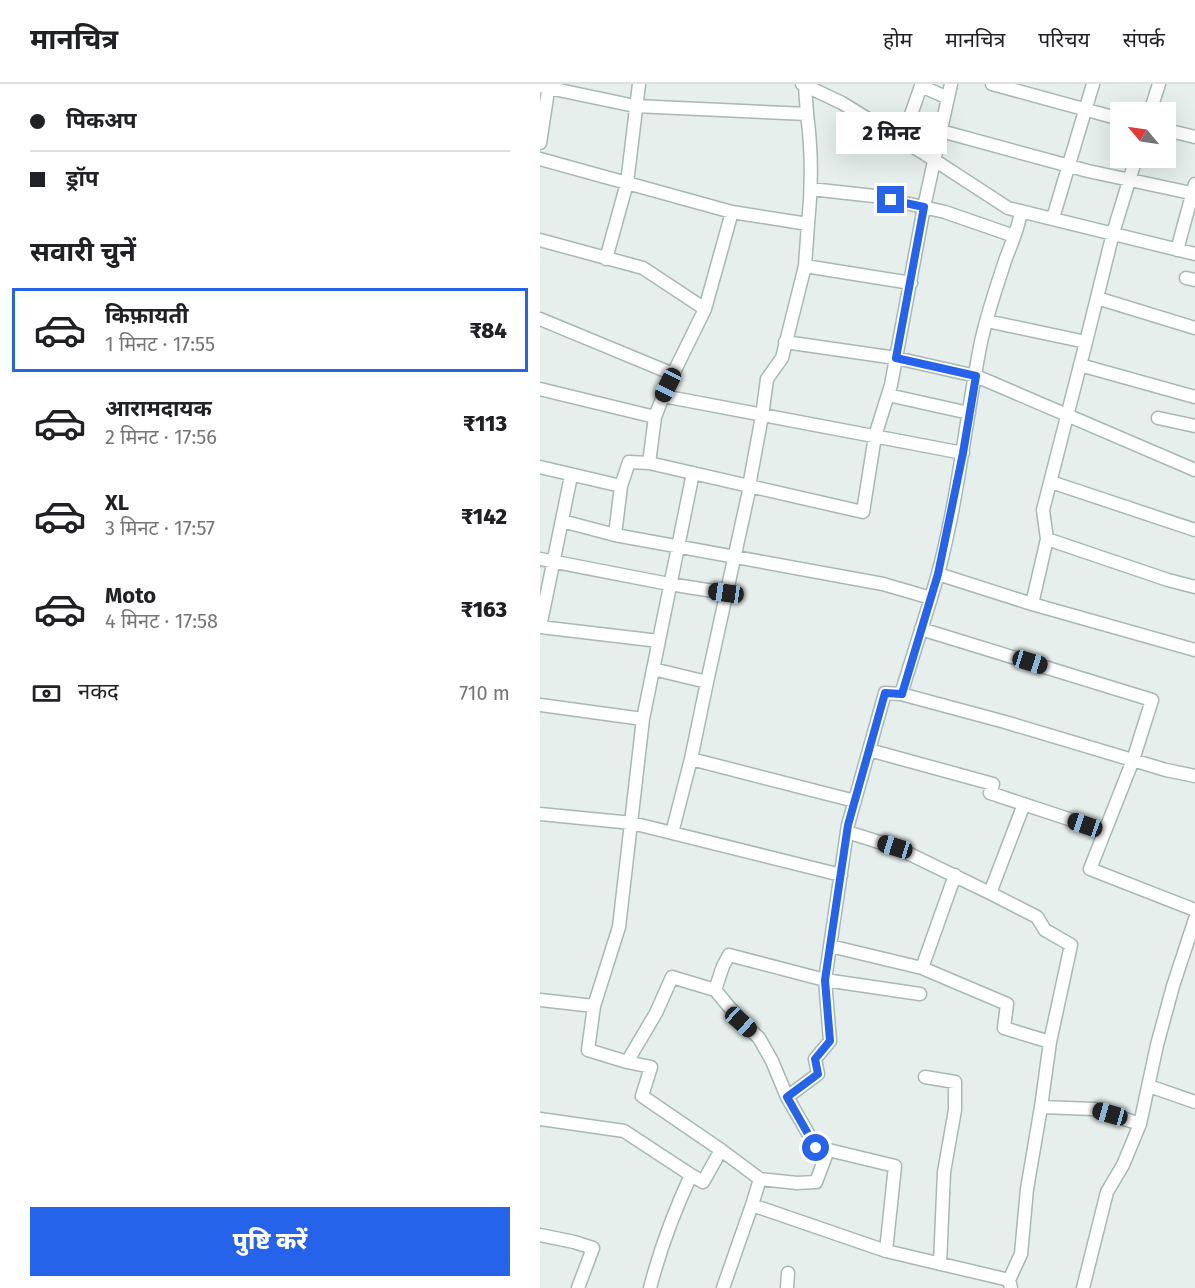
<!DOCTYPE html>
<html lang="hi">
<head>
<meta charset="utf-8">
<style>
	:root { --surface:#fff; --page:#f2f2f2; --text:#202124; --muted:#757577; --line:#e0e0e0; --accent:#2563eb }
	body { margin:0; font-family:"Fira Sans","Noto Sans Devanagari",sans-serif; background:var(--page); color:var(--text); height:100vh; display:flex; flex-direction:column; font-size:22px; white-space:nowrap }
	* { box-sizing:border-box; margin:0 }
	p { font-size:20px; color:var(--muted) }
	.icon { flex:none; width:33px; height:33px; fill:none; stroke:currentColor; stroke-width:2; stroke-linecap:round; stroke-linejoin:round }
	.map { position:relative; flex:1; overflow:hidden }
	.drawer { display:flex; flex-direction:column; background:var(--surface); width:540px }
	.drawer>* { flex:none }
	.top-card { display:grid; align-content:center; height:132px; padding:0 30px; background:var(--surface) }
	.needle { width:39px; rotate:299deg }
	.fabs { position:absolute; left:570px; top:18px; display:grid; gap:12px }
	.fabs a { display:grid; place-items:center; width:66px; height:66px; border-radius:0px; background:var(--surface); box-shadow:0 6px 24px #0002; font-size:30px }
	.end { position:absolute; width:27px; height:27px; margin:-14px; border:8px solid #2563eb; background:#fff; box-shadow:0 0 0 3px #fff }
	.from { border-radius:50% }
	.bubble { position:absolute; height:42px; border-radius:0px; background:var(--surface); box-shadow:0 6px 24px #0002; font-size:20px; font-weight:800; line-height:42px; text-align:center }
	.car { position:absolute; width:18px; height:36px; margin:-18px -9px; border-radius:8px; box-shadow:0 0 4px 2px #0007; background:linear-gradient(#222 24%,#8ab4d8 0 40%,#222 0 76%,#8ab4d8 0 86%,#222 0) }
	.top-card b { display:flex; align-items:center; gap:21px; height:57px; font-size:22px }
	.top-card b+b { border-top:2px solid var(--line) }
	.top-card i { width:15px; height:15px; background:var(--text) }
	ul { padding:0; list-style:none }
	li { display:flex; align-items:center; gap:18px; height:84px; margin:0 12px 9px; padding:0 18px; border:3px solid transparent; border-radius:0px }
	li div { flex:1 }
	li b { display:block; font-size:22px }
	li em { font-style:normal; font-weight:800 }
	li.selected { border-color:var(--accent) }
	li>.icon { width:54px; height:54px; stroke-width:1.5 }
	h2 { padding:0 30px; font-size:27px; line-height:72px }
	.pay { display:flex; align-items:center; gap:15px; height:66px; padding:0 30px; font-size:22px }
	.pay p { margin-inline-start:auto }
	.cta { display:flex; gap:12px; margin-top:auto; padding:12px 30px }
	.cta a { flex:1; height:69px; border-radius:0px; background:var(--accent); color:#fff; font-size:24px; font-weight:800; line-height:69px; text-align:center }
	header { display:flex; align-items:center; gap:36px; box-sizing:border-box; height:84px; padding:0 30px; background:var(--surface); border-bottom:2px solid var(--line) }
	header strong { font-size:28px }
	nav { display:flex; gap:33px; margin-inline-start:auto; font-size:21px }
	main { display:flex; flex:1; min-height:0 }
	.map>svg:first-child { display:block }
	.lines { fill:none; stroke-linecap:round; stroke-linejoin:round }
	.minor-casing { stroke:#a8b8b2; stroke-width:15 }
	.minor { stroke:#fff; stroke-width:12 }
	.route { stroke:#2563eb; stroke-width:8 }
</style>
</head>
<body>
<header>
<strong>मानचित्र</strong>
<nav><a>होम</a><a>मानचित्र</a><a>परिचय</a><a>संपर्क</a></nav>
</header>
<main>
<section class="drawer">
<div class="top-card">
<b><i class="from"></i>पिकअप</b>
<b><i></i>ड्रॉप</b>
</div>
<h2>सवारी चुनें</h2>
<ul>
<li class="selected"><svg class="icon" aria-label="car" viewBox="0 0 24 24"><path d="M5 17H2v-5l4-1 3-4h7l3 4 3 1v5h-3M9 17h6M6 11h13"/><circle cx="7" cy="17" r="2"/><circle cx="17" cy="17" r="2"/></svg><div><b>किफ़ायती</b><p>1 मिनट · 17:55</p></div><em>₹84</em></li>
<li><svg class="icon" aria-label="car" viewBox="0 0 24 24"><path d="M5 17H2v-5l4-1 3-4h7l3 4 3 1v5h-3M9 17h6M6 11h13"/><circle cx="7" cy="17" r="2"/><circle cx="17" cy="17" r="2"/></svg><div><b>आरामदायक</b><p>2 मिनट · 17:56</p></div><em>₹113</em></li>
<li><svg class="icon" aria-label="car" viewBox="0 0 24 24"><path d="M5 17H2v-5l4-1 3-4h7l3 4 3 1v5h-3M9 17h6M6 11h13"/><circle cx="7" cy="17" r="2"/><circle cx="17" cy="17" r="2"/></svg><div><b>XL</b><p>3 मिनट · 17:57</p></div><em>₹142</em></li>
<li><svg class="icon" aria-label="car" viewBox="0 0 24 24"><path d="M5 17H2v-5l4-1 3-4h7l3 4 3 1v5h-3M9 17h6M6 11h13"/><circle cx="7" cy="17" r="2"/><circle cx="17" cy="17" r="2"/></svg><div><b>Moto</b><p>4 मिनट · 17:58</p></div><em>₹163</em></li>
</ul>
<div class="pay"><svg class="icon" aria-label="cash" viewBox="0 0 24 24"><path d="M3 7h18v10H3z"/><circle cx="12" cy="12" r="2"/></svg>नकद<p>710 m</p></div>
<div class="cta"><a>पुष्टि करें</a></div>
</section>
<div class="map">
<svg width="655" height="1204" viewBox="0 0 655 1204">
	<rect width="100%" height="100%" fill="#e6efeb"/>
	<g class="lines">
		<!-- minor casing -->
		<g class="minor-casing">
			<path id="minor" d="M262 0 302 19 385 70 468 124 655 170
				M452 0 580 35
				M0 2 95 22 267 30 265 2
				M610 28 619 0
				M626 46 655 53
				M401 47 548 87 655 110
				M362 56 381 2 408 14
				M0 59 9 0
				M0 75 192 128 165 225 103 184 0 156
				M271 105 334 112 405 128 474 152
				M192 128 268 140C272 103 272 67 267 30
				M513 134 553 0
				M268 140 265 182 371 199
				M637 166 655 100
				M66 175 87 99 99 0
				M646 194 655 196
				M557 214 655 244
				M0 235 133 290 123 312
				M447 237 546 258 573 149 596 74
				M245 258 356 274 436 292 655 386
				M540 281 655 313
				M133 290 165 225
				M0 305 115 333
				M348 311 429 329
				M618 334 655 342
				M109 379 323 428 335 352 351 301 384 123 411 0
				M0 383 81 402 75 451 343 500 391 514 361 610 465 638 626 686 655 692
				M153 389 103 635 79 843 54 922 48 966 87 978 116 929 132 893 175 906 183 882 189 871 285 896 380 910
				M511 398 655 446
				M81 402 89 378 109 379 115 333 123 312 423 369
				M209 402 222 332 227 295 242 274 265 182
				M22 437 75 451
				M507 455 503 426 546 258
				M0 475 129 500 186 509
				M398 490 492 520 507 455 628 496 655 503
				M391 514C417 430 424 343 441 258 447 230 457 201 466 174 472 158 479 143 481 127
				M492 520 655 566
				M0 543 31 392
				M0 543 119 557
				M381 545 612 616 593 676 550 785 655 826
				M113 585 167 598 210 402
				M361 610 345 609 308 741 285 896 290 957 275 975 278 990 247 1013 276 1063 355 1082 346 1167 469 1196 471 1204
				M0 621 103 635
				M329 666 453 700 450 709 565 747
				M151 675 315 717
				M0 730 92 739 301 791
				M132 749 151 675 167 598
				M450 809 484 720
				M290 862 382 884 467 920 464 944 510 958 531 861 505 846 497 833 450 809 355 763 307 748
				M382 884 415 791
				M175 906 201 937 219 954 232 977 247 1013
				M0 916 54 922
				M510 958 501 1023 554 1025 600 1040
				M87 978 111 983 102 1012 181 1066
				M385 993 415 998V1026L404 1088 400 1180
				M609 1002 655 1018
				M0 1035 84 1047 151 1091
				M212 1121 220 1095
				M0 1151 34 1158 53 1164 38 1204
				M469 1196 481 1170 487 1105 501 1023
				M110 1204C120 1165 134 1128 151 1091L163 1098 181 1066 220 1095 257 1099 276 1098 288 1066
				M183 1204 212 1121 346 1167
				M247 1204 248 1189
				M543 1204 567 1108 583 1081 600 1040 617 961 633 902 655 835"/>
		</g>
		<!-- minor -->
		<use href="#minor" class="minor"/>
	</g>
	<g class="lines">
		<!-- route -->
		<path class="route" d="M276 1064 247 1013 278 990 275 975 290 957 285 896 308 741 345 609 362 610 398 490 423 369 436 292 356 274 384 123 351 116"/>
	</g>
</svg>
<div class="fabs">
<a><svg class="needle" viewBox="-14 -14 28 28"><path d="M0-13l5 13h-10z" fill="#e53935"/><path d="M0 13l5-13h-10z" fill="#757577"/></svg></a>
</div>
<i class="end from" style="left:276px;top:1064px"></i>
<i class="end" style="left:351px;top:116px"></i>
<div class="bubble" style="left:296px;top:28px;width:111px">2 मिनट</div>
<i class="car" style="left:128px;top:301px;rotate:206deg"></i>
<i class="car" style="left:186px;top:509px;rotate:278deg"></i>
<i class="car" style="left:490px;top:578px;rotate:107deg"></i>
<i class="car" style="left:545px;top:741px;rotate:289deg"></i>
<i class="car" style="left:355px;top:763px;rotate:287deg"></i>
<i class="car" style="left:201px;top:938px;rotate:132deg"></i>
<i class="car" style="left:570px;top:1030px;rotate:286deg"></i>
</div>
</main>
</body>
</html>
